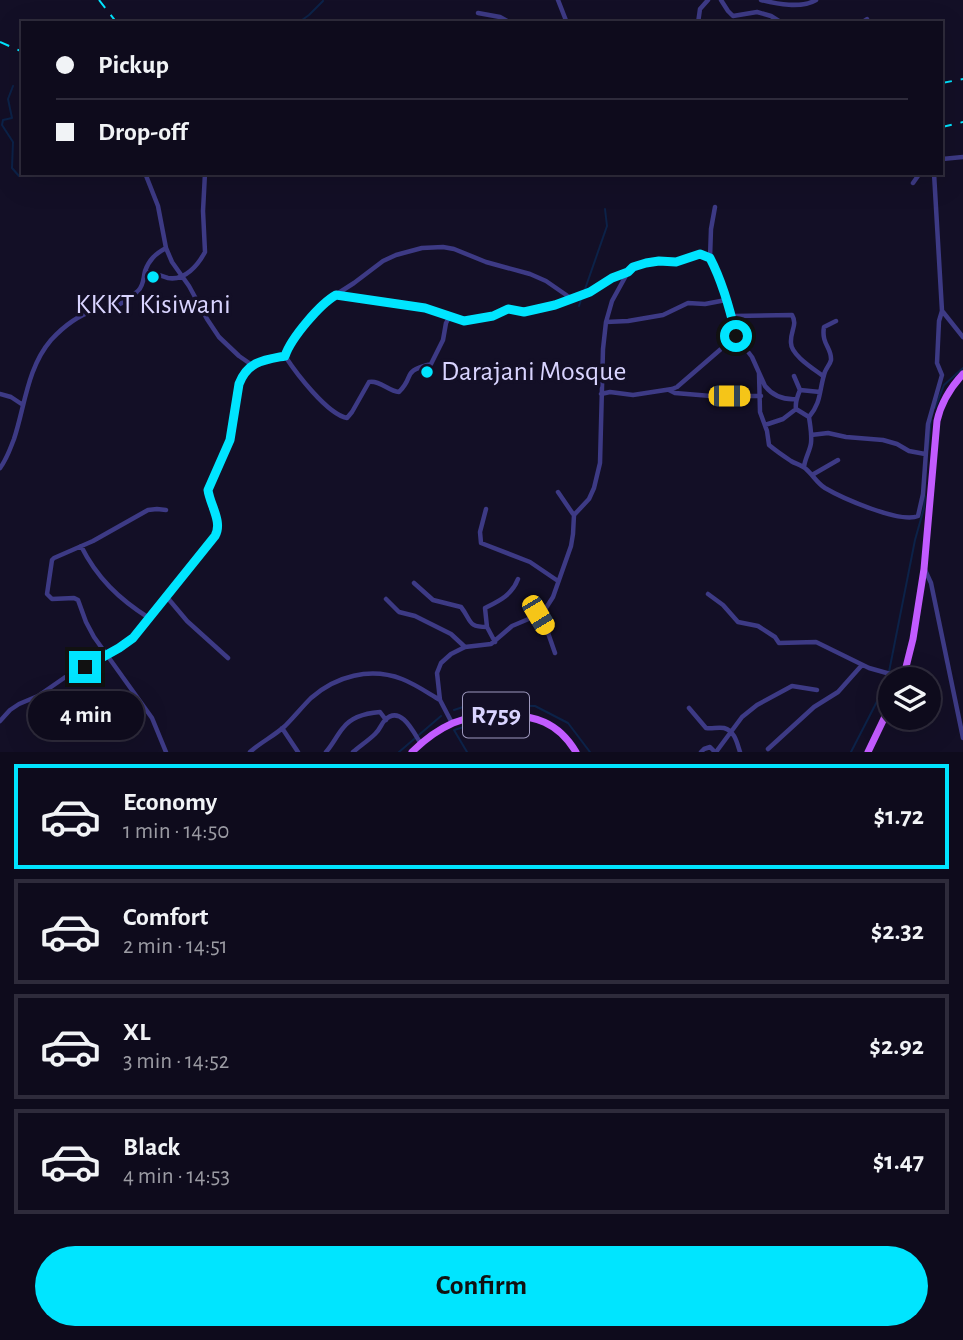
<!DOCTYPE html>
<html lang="en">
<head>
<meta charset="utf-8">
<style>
	:root { --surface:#0e0b1c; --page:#171425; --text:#f1f3f6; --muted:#9b9ba3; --line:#2e2b3b; --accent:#00e5ff }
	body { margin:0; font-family:"Alegreya Sans",sans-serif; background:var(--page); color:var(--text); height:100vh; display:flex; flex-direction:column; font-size:26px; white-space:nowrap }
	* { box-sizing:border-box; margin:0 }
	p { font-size:23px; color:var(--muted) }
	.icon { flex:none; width:38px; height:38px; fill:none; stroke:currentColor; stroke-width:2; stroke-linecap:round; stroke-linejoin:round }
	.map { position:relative; height:752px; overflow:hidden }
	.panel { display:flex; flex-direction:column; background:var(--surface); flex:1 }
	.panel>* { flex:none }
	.hud { position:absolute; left:21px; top:21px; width:922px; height:154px; border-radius:0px; box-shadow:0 7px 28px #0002,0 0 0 2px var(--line); display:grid; align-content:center; height:154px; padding:0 35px; background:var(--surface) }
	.controls { position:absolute; left:878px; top:667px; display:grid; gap:14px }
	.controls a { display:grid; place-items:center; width:63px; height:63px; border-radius:50%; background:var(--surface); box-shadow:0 7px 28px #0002,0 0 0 2px var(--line); font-size:35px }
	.end { position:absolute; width:32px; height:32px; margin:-16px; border:9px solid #00e5ff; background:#111; box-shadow:0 0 0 4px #111 }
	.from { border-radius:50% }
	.bubble { position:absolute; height:49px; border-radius:24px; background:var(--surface); box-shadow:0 7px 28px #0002,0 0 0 2px var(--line); font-size:23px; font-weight:600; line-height:49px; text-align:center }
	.car { position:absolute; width:21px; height:42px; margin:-21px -10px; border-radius:9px; box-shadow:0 0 5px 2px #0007; background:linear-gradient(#f5c518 24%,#345 0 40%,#f5c518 0 76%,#345 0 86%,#f5c518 0) }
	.hud b { display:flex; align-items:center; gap:24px; height:66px; font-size:26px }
	.hud b+b { border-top:2px solid var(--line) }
	.hud i { width:18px; height:18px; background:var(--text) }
	ul { padding:12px 0 0; list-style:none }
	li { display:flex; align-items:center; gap:21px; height:105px; margin:0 14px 10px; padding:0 21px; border:4px solid var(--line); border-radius:0px }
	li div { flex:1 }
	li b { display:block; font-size:26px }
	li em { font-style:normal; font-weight:600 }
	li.selected { border-color:var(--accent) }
	li>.icon { width:63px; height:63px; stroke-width:1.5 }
	.action { display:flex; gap:14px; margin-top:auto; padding:14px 35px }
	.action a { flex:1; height:80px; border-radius:42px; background:var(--accent); color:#111; font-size:28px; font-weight:600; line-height:80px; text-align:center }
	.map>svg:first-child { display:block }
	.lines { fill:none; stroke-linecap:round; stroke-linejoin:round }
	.stream { stroke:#0c2248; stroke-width:2 }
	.minor { stroke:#3d3a85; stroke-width:4.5 }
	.primary { stroke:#c25bff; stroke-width:7 }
	.rail { stroke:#00e5ff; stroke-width:2; stroke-dasharray:10 9; stroke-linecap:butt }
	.route { stroke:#00e5ff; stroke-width:9 }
	.poi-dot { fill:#00e5ff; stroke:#130f26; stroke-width:2.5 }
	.labels { text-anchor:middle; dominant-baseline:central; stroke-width:7; stroke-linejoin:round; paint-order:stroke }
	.shield { fill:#130f26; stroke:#9e99be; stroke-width:2 }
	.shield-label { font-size:26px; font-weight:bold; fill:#d9d4ff }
	.poi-label { font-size:28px; fill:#d9d4ff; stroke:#130f26 }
</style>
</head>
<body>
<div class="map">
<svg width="963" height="752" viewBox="0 0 963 752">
	<rect width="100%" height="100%" fill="#130f26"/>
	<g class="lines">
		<!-- stream -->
		<path class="stream" d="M298 23 309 15 323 1
			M13 86 8 99 12 118 3 120 2 125 13 142 12 168 19 176
			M584 292 607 226 605 209
			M579 306 582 297
			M935 408 944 385 963 368
			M928 449 931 420
			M454 710 469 705 535 706 568 723 590 752
			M399 752 441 716
			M467 752 454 730 487 720 526 721
			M851 752 887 682 915 540 924 508 925 496"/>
		<!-- minor -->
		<path class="minor" d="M558 0 567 23
			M721 0 728 11 733 16 757 12 771 16 782 23
			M761 0C777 4 801 9 816 0
			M478 13 500 17 511 23
			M698 23 700 9 708 0
			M861 23 867 19
			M942 159 963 157
			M145 173 158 206 166 248 172 262 189 286 207 319 219 337 239 356 252 365
			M913 183 920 173
			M710 258 718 275 733 316 736 336 752 357 765 386C773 396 784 400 797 399
			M145 272C154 272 160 276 168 278 185 281 198 265 205 252L203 211 205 173
			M337 295 419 307 458 319 470 320 493 316 508 309 524 311 555 305 590 292 612 278 628 272
			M943 312 963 337
			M450 316 446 323 443 340 431 364C400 372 416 375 399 392 388 391 380 380 369 382L352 412 347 418C327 414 296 373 285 356L290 346 315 312 326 301 354 283 383 261 396 255 422 248 443 247 454 249 486 262 530 274 546 281 572 299
			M733 316 792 315C798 325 790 331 791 343 791 355 814 369 823 376
			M606 322 628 321 663 315 688 303 705 304 726 300
			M759 373 760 412 767 431 769 445C775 450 785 457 791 461 796 464 802 465 806 469 813 475 817 483 825 488 842 498 901 524 918 516L923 494 928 424 942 375 937 363 939 321 942 311 934 173
			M794 376 800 390 820 392
			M669 390 675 393 711 396H761
			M800 390C797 397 795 403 796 409L809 417C810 425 812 434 811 443 810 451 805 458 804 467
			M0 394 11 397 23 405
			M601 394 610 392 633 395 672 389 677 387 736 336
			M809 417C821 403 819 392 824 375 825 369 830 365 831 360 832 348 821 344 824 327L836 321
			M765 425 783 419 796 409
			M811 435 828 433 846 437 883 440 897 444 909 451 925 454
			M0 468C7 459 10 449 14 439 25 406 27 368 51 340 63 327 79 315 95 310 100 308 106 309 111 308 121 305 131 297 138 291 144 285 143 279 145 271 149 260 155 254 166 248
			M812 475 838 460
			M558 492 573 514
			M486 509 480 532 481 543 530 562 558 581
			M81 546C97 578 119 599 149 618
			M925 570 931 583 963 738
			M414 583 433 600 461 607C472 621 467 627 487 627
			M708 594 723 605 738 622 758 626 775 637 779 643 816 642 869 668 901 677
			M166 596 187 621 228 658
			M386 599 399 612 415 616 451 634 465 647
			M538 615 547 630 555 653
			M495 642 487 627 485 608C499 601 512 595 518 579
			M689 708 706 728C712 729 717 727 724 728 735 731 737 743 740 752
			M0 721 10 710 19 704 38 696 64 678 119 648 133 638 213 539C224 522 211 509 208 490L230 440 239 384C248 361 264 361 285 356
			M452 723 440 700 437 673 441 663 451 654 465 647 491 644 512 626 538 615 544 611 553 597 571 546 573 534 574 515 589 499 594 488 600 463 603 349 606 322 612 301 628 272 633 267 659 261 676 262 700 254 710 258 711 229 715 207
			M282 728 298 752
			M768 749 814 707 838 692 862 665
			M166 752 152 718 94 637 86 622 78 600 74 598 52 599 47 594 52 560 54 558 93 541 148 510 157 509 166 510
			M250 752C261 742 274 736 285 726 294 717 302 707 311 698 336 676 370 667 402 679 415 684 428 693 440 700
			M326 752C333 744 337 735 343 728 351 717 367 713 380 712L386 720
			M353 752C360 746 369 740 375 734 380 730 381 724 385 720 401 704 414 733 421 744
			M701 752 704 749 710 747 715 752
			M716 752 742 717 757 705 792 686 817 690"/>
		<!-- primary -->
		<path class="primary" d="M901 679 905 671 913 639 924 569 937 421C941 403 950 388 963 374
			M412 752C424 740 437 730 453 723 468 717 485 715 501 715 535 715 558 722 576 752
			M868 752 891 704"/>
		<!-- rail -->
		<path class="rail" d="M99 0 117 23
			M0 42 23 52
			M942 83 963 79
			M942 127 963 122"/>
	</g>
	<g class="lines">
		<!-- route -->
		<path class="route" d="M85 667 119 648 133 638 215 536C223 522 210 505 208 490L230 440 239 384C248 361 264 360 285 356 291 338 320 304 336 295L425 308 464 321 493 316 508 309 524 312 555 305 590 292 612 278 628 272 633 267 646 263 659 261 676 262 700 254 710 258C723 283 730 309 736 336"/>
	</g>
	<!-- markers -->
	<g class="poi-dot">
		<circle cx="153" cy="277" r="7"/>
		<circle cx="427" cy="372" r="7"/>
	</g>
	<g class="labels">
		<!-- shield labels -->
		<rect class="shield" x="463" y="692.5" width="66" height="45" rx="5"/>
		<g class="shield-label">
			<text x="496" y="715">R759</text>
		</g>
		<!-- poi labels -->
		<g class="poi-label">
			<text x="153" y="305">KKKT Kisiwani</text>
			<text x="441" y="372" text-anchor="start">Darajani Mosque</text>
		</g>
	</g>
</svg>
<div class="controls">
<a><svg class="icon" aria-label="layers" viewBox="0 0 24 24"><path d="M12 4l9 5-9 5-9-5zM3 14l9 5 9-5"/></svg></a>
</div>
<i class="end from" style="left:736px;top:336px"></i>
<i class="end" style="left:85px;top:667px"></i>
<div class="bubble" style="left:28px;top:691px;width:116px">4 min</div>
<i class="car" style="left:729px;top:396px;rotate:90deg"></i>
<i class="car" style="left:538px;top:615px;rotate:149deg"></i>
<div class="hud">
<b><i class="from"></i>Pickup</b>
<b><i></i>Drop-off</b>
</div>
</div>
<section class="panel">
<ul>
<li class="selected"><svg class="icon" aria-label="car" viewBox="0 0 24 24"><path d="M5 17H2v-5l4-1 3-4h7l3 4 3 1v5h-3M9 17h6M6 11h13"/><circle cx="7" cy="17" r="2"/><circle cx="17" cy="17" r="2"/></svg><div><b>Economy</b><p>1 min · 14:50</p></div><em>$1.72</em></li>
<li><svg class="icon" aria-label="car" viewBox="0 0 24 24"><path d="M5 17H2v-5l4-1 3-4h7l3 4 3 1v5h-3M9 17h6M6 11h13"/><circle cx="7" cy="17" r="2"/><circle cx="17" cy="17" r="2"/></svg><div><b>Comfort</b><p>2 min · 14:51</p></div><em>$2.32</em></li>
<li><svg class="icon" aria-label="car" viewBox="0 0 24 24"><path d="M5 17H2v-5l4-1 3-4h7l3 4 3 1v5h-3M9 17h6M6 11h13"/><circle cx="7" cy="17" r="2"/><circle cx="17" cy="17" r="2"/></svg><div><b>XL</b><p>3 min · 14:52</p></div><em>$2.92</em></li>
<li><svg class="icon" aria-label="car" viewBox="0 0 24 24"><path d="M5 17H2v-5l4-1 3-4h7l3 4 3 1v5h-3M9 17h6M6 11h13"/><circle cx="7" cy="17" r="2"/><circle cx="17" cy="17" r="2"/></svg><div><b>Black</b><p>4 min · 14:53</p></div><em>$1.47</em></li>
</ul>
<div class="action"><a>Confirm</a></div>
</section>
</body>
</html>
